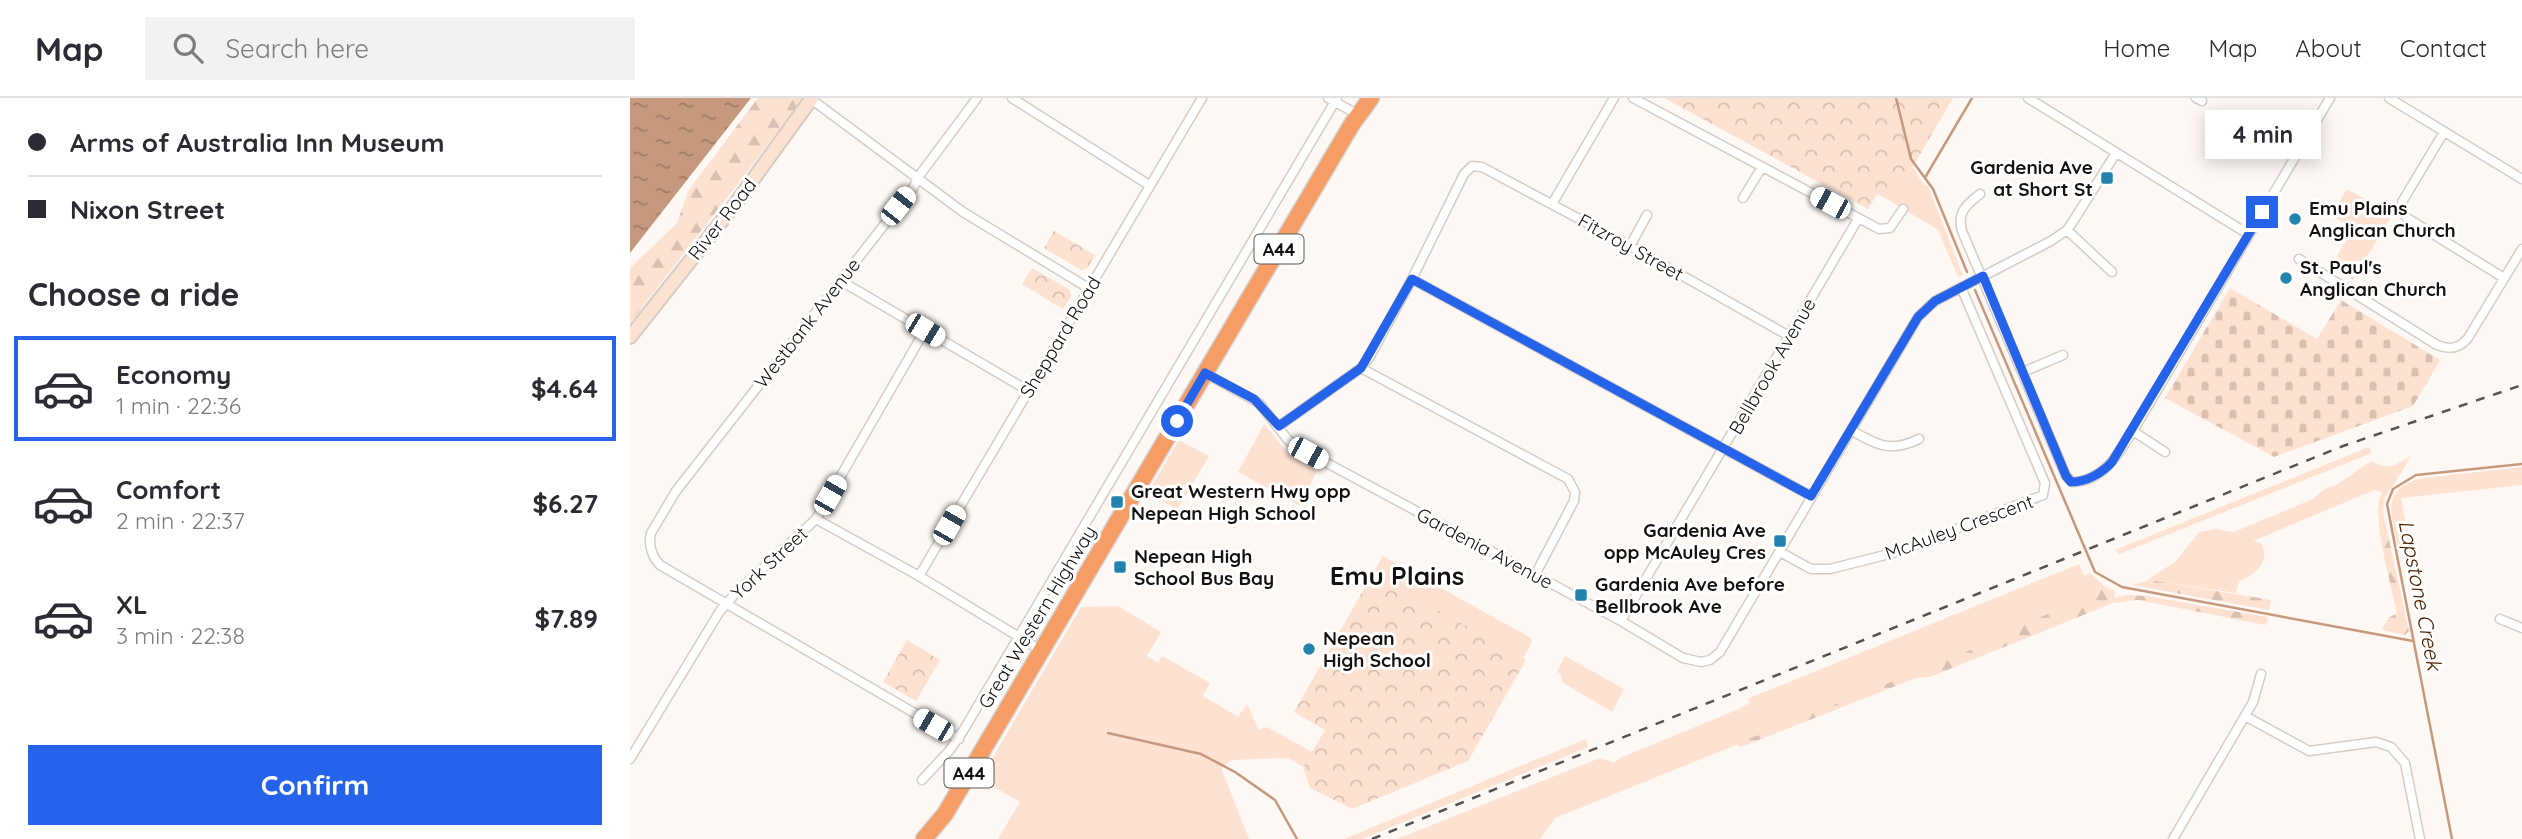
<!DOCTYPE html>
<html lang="en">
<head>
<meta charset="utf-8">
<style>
	:root { --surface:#fff; --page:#f2f2f3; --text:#2b2b33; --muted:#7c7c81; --line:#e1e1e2; --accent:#2563eb }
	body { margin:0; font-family:Quicksand,sans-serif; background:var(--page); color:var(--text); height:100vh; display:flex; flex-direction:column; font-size:26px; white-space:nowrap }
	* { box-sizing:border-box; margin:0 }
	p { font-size:23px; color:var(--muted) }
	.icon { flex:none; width:38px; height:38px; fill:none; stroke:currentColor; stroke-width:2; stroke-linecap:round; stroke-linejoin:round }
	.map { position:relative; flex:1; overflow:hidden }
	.side { display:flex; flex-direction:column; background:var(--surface); width:630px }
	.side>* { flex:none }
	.banner { display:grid; align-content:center; height:154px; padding:0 28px; background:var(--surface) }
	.end { position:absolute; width:32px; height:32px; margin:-16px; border:9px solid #2563eb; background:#fff; box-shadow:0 0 0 4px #fff }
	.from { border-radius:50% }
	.bubble { position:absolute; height:49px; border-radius:0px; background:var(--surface); box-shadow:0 4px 18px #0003; font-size:23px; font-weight:700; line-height:49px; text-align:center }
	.car { position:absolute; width:21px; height:42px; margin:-21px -10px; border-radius:9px; box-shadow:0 0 5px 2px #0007; background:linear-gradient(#fff 24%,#345 0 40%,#fff 0 76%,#345 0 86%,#fff 0) }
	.banner b { display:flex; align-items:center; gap:24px; height:66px; font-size:26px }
	.banner b+b { border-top:2px solid var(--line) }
	.banner i { width:18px; height:18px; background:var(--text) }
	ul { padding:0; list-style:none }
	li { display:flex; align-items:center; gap:21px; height:105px; margin:0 14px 10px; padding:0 14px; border:4px solid transparent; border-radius:0px }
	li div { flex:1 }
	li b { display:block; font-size:26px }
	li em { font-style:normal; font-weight:700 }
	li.current { border-color:var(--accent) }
	li>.icon { width:63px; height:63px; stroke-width:1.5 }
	h2 { padding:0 28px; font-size:32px; line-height:84px }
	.cta { display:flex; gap:14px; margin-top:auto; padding:14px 28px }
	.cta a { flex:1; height:80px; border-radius:0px; background:var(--accent); color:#fff; font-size:28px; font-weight:700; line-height:80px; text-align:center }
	header { display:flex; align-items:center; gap:42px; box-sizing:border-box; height:98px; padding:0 35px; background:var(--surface); border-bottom:2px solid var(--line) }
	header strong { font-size:33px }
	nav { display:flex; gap:38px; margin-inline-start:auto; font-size:24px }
	.search { width:490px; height:63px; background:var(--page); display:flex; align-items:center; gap:18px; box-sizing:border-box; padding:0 24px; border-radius:0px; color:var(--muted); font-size:26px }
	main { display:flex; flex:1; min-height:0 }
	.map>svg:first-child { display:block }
	.grass { fill:#fde1d1 }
	.forest { fill:url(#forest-firs) }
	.cemetery { fill:url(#cemetery-stones) }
	.park { fill:url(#park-crowns) }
	.water { fill:url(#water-ripples) }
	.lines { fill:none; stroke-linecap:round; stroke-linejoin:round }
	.stream { stroke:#c6997e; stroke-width:2.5 }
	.street-casing { stroke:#d6ccc6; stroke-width:11 }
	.secondary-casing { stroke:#d6ccc6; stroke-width:16 }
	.highway-casing { stroke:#d5d4d4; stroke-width:19 }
	.street { stroke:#fff; stroke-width:8 }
	.secondary { stroke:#fce2d1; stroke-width:12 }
	.highway { stroke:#f59d65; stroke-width:16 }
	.rail { stroke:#575350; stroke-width:2.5; stroke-dasharray:9 9; stroke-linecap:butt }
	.route { stroke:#2563eb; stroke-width:9 }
	.poi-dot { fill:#2183ae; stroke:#fff; stroke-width:2.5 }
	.labels { text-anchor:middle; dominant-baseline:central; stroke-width:6; stroke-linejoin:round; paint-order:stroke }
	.shield { fill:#fff; stroke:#5b5857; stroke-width:2 }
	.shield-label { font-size:18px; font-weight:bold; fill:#15110f }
	.poi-label { font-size:19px; font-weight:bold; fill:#15110f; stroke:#fff; text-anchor:start }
	.street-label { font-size:19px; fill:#15110f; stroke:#fff }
	.water-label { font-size:21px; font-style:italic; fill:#4d2201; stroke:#fff }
	.district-label { font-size:26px; font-weight:bold; fill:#15110f; stroke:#fff }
</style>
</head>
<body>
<header>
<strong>Map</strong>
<div class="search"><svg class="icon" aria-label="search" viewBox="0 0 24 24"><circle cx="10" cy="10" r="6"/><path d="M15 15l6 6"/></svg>Search here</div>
<nav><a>Home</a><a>Map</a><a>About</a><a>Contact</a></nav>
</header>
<main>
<section class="side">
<div class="banner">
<b><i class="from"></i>Arms of Australia Inn Museum</b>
<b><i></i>Nixon Street</b>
</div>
<h2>Choose a ride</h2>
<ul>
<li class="current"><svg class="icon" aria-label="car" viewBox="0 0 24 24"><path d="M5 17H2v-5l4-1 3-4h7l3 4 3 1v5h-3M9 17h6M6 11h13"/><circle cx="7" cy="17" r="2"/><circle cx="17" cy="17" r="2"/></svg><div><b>Economy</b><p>1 min · 22:36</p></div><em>$4.64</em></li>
<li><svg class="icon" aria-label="car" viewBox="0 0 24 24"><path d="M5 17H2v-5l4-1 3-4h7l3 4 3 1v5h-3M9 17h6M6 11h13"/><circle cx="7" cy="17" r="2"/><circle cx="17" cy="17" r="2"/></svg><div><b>Comfort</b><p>2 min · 22:37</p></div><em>$6.27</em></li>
<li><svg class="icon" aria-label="car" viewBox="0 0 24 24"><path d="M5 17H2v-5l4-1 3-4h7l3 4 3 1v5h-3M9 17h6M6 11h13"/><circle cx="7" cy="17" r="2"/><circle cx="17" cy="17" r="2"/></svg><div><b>XL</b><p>3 min · 22:38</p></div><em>$7.89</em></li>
</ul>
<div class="cta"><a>Confirm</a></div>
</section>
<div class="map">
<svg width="1892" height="741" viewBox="0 0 1892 741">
	<defs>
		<pattern id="forest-firs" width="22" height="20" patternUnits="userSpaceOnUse" patternTransform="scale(1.75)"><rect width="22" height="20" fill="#fde1d1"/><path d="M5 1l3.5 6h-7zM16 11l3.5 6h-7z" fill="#d8c0b2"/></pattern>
		<pattern id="cemetery-stones" width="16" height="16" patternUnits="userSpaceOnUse" patternTransform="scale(1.75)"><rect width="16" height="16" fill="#fde1d1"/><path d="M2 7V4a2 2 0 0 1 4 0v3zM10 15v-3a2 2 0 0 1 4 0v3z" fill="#d8c0b2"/></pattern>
		<pattern id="park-crowns" width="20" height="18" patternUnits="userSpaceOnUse" patternTransform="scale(1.75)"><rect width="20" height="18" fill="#fde1d1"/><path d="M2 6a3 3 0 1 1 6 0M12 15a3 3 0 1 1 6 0" fill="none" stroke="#d8c0b2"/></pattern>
		<pattern id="water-ripples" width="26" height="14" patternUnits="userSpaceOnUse" patternTransform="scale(1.75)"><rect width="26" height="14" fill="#c6997e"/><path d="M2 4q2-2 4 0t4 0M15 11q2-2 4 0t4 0" fill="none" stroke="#a07b66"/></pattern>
	</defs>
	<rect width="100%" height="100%" fill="#fef8f4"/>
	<!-- grass -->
	<path class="grass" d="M1283 69 1293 86 1298 88 1332 175 1334 176 1328 179 1308 132 1262 104Z
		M1717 91 1762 117 1723 182 1701 168 1723 131 1701 117Z
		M634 326 657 354 687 372 670 408 608 374Z
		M549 342 579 358 547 412 518 394Z
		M1739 349 1742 355 1489 456 1485 452Z
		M1781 358 1771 375 1752 394 1744 392 1623 443 1631 445C1641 463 1625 478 1609 483L1606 495 1526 483H1516L1546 463 1569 434 1585 431 1604 434 1683 401 1693 392 1708 386 1741 363C1759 373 1764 368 1781 358Z
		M1892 369V387L1771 400 1781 454 1769 453C1762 420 1748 390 1793 380Z
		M753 458 901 540 902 544 893 560 743 475Z
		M1449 466 1454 478 1460 475 1474 488 1485 493 1467 490 1441 501 1425 513 1379 532 1366 542 925 720 910 741H767L970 660 984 665 992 659 1109 611 1120 605 1117 601Z
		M488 508 531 534 517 558 528 565 532 558 580 585 573 598 608 619 617 606 629 632 637 629 682 654 673 669 658 660 601 662 591 670 619 741H368L390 704 350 681 451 509Z
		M935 558 994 591 982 614 932 584 931 576 927 574Z
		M956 641 958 649 732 741H714Z"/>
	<!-- forest -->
	<path class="forest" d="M128 0H174L0 225V170L47 125 58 93Z
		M1769 379 1755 399 1753 414 1779 533 1775 537 1752 532 1758 520 1767 515C1762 489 1742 422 1750 399 1753 390 1761 382 1769 379Z
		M1516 483H1526L1641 502 1639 512 1502 487Z
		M1467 490 1485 493 1484 500 1497 497 1516 498 1638 519 1636 527 1508 502 1483 505 1300 579 1286 580 1111 649 1106 646 1366 542 1379 532 1425 513 1441 501Z"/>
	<!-- cemetery -->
	<path class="cemetery" d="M1600 190 1687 241 1711 202 1810 262 1783 308 1644 359 1535 300Z"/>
	<!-- park -->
	<path class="park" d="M1034 0H1323L1262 104 1247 96 1238 111Z
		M424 133 465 157 457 171 451 172 414 150Z
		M402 170 440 192 441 198 433 211 392 186Z
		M743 475 896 562 838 663 722 711 680 690 673 669 695 632 664 614Z
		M277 542 310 562 286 603 253 584Z"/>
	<!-- water -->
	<path class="water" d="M0 0H121L0 155Z"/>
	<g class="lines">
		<!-- stream -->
		<path class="stream" d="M1266 0 1281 61 1303 91 1337 174
			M1296 78 1342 0
			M1345 192 1465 474 1492 489 1783 543
			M478 635 571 656 605 674 645 702 667 741
			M1822 741 1757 406 1763 391 1786 377 1892 366"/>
		<!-- street casing -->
		<g class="street-casing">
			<path id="street" d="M382 0 519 87
				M698 0 725 15
				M1003 0 1249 131 1260 130 1273 111
				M1398 0 1618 136
				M1566 0 1572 3
				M1759 0 1892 81
				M181 1 333 114 460 191
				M1814 34 1772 104 1771 113 1777 120 1874 180
				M1350 96C1336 107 1327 114 1332 133L1436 378 1442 384C1473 384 1488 356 1503 333L1700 0
				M1113 100 1132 69
				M922 106 984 0
				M1437 132 1482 174
				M1000 148 1017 117
				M1669 161 1807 247C1819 252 1829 251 1838 240L1892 151
				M782 181 1181 398
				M211 183 397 292
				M731 270 938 381 945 394 944 403 905 477
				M1393 274 1433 257
				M575 275 629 305 658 342 669 350 991 523 1053 560 1071 564 1080 562 1090 554 1288 219 1305 203 1421 143 1437 132 1442 125 1486 55
				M649 328 731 270 739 260 782 181 834 76 842 68 852 69 1000 148 1159 238
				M1221 332C1247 347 1260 355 1289 341
				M1503 333 1535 354
				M186 421 289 478 412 553
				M1150 454 1181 471H1200L1267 454 1413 397 1415 385 1331 189
				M289 478 572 0
				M1870 521 1892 530
				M991 523 1228 121
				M1615 618 1679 653 1746 644 1761 649 1775 665 1790 741
				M329 641 30 467C22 459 18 446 21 435L46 393 283 90 289 78 347 0
				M0 661 90 513 105 496 186 421 295 232
				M292 682 319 653 333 633 707 0
				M1543 741 1623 604 1631 576"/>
		</g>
		<!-- secondary casing -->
		<g class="secondary-casing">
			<path id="secondary" d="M0 239 106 105 182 0"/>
		</g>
		<!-- highway casing -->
		<g class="highway-casing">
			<path id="highway" d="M294 741 315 716 722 26 741 0"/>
		</g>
		<!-- street -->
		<use href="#street" class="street"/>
		<!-- secondary -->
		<use href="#secondary" class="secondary"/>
		<!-- highway -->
		<use href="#highway" class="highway"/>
		<!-- rail -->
		<path class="rail" d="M742 741 1713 348 1892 287"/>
	</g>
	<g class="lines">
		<!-- route -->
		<path class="route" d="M547 323 575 275 624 301 649 328 731 270 782 181 1181 398 1288 219 1305 203 1353 178 1436 378 1441 384C1457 384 1472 375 1482 364L1632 114"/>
	</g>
	<!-- markers -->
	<g class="poi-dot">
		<rect x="1470" y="73" width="14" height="14" rx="3.5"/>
		<circle cx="1665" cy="121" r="7"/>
		<circle cx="1656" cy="180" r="7"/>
		<rect x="480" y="397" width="14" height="14" rx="3.5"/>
		<rect x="1143" y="436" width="14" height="14" rx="3.5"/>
		<rect x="483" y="462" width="14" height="14" rx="3.5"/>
		<rect x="944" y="490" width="14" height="14" rx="3.5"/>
		<circle cx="679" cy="551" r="7"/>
	</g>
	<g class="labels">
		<!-- shield labels -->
		<g class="shield">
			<rect x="624.5" y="136.5" width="49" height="29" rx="5"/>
			<rect x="314.5" y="660.5" width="49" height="29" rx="5"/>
		</g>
		<g class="shield-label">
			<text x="649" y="151">A44</text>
			<text x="339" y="675">A44</text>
		</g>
		<!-- poi labels -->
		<g class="poi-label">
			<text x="1463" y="69" text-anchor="end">Gardenia Ave<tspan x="1463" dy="22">at Short St</tspan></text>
			<text x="1679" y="110">Emu Plains<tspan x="1679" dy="22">Anglican Church</tspan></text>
			<text x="1670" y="169">St. Paul's<tspan x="1670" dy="22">Anglican Church</tspan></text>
			<text x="501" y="393">Great Western Hwy opp<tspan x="501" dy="22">Nepean High School</tspan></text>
			<text x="1136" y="432" text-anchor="end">Gardenia Ave<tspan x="1136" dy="22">opp McAuley Cres</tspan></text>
			<text x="504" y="458">Nepean High<tspan x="504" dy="22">School Bus Bay</tspan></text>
			<text x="965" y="486">Gardenia Ave before<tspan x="965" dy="22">Bellbrook Ave</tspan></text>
			<text x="693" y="540">Nepean<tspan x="693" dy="22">High School</tspan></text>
		</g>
		<!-- street labels -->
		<g class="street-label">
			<text transform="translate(92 121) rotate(-52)">River Road</text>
			<text transform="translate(1001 149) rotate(29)">Fitzroy Street</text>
			<text transform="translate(177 225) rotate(-52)">Westbank Avenue</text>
			<text transform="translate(430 239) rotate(-59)">Sheppard Road</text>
			<text transform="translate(1142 268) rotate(-60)">Bellbrook Avenue</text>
			<text transform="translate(1329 429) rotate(-20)">McAuley Crescent</text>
			<text transform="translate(855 450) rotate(28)">Gardenia Avenue</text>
			<text transform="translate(139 465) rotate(-43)">York Street</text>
			<text transform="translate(407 519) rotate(-59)">Great Western Highway</text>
		</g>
		<!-- water labels -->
		<g class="water-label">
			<text transform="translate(1791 497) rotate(79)">Lapstone Creek</text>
		</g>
		<!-- district labels -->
		<g class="district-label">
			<text x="767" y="477">Emu Plains</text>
		</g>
	</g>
</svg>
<i class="end from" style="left:547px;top:323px"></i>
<i class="end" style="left:1632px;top:114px"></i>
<div class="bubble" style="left:1575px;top:12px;width:116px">4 min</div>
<i class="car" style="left:1200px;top:105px;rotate:298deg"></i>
<i class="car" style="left:268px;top:108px;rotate:38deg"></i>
<i class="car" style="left:295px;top:232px;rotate:121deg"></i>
<i class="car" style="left:678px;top:355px;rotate:118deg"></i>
<i class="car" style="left:200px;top:397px;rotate:30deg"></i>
<i class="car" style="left:319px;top:427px;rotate:30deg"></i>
<i class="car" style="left:303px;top:627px;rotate:300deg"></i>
</div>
</main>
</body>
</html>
